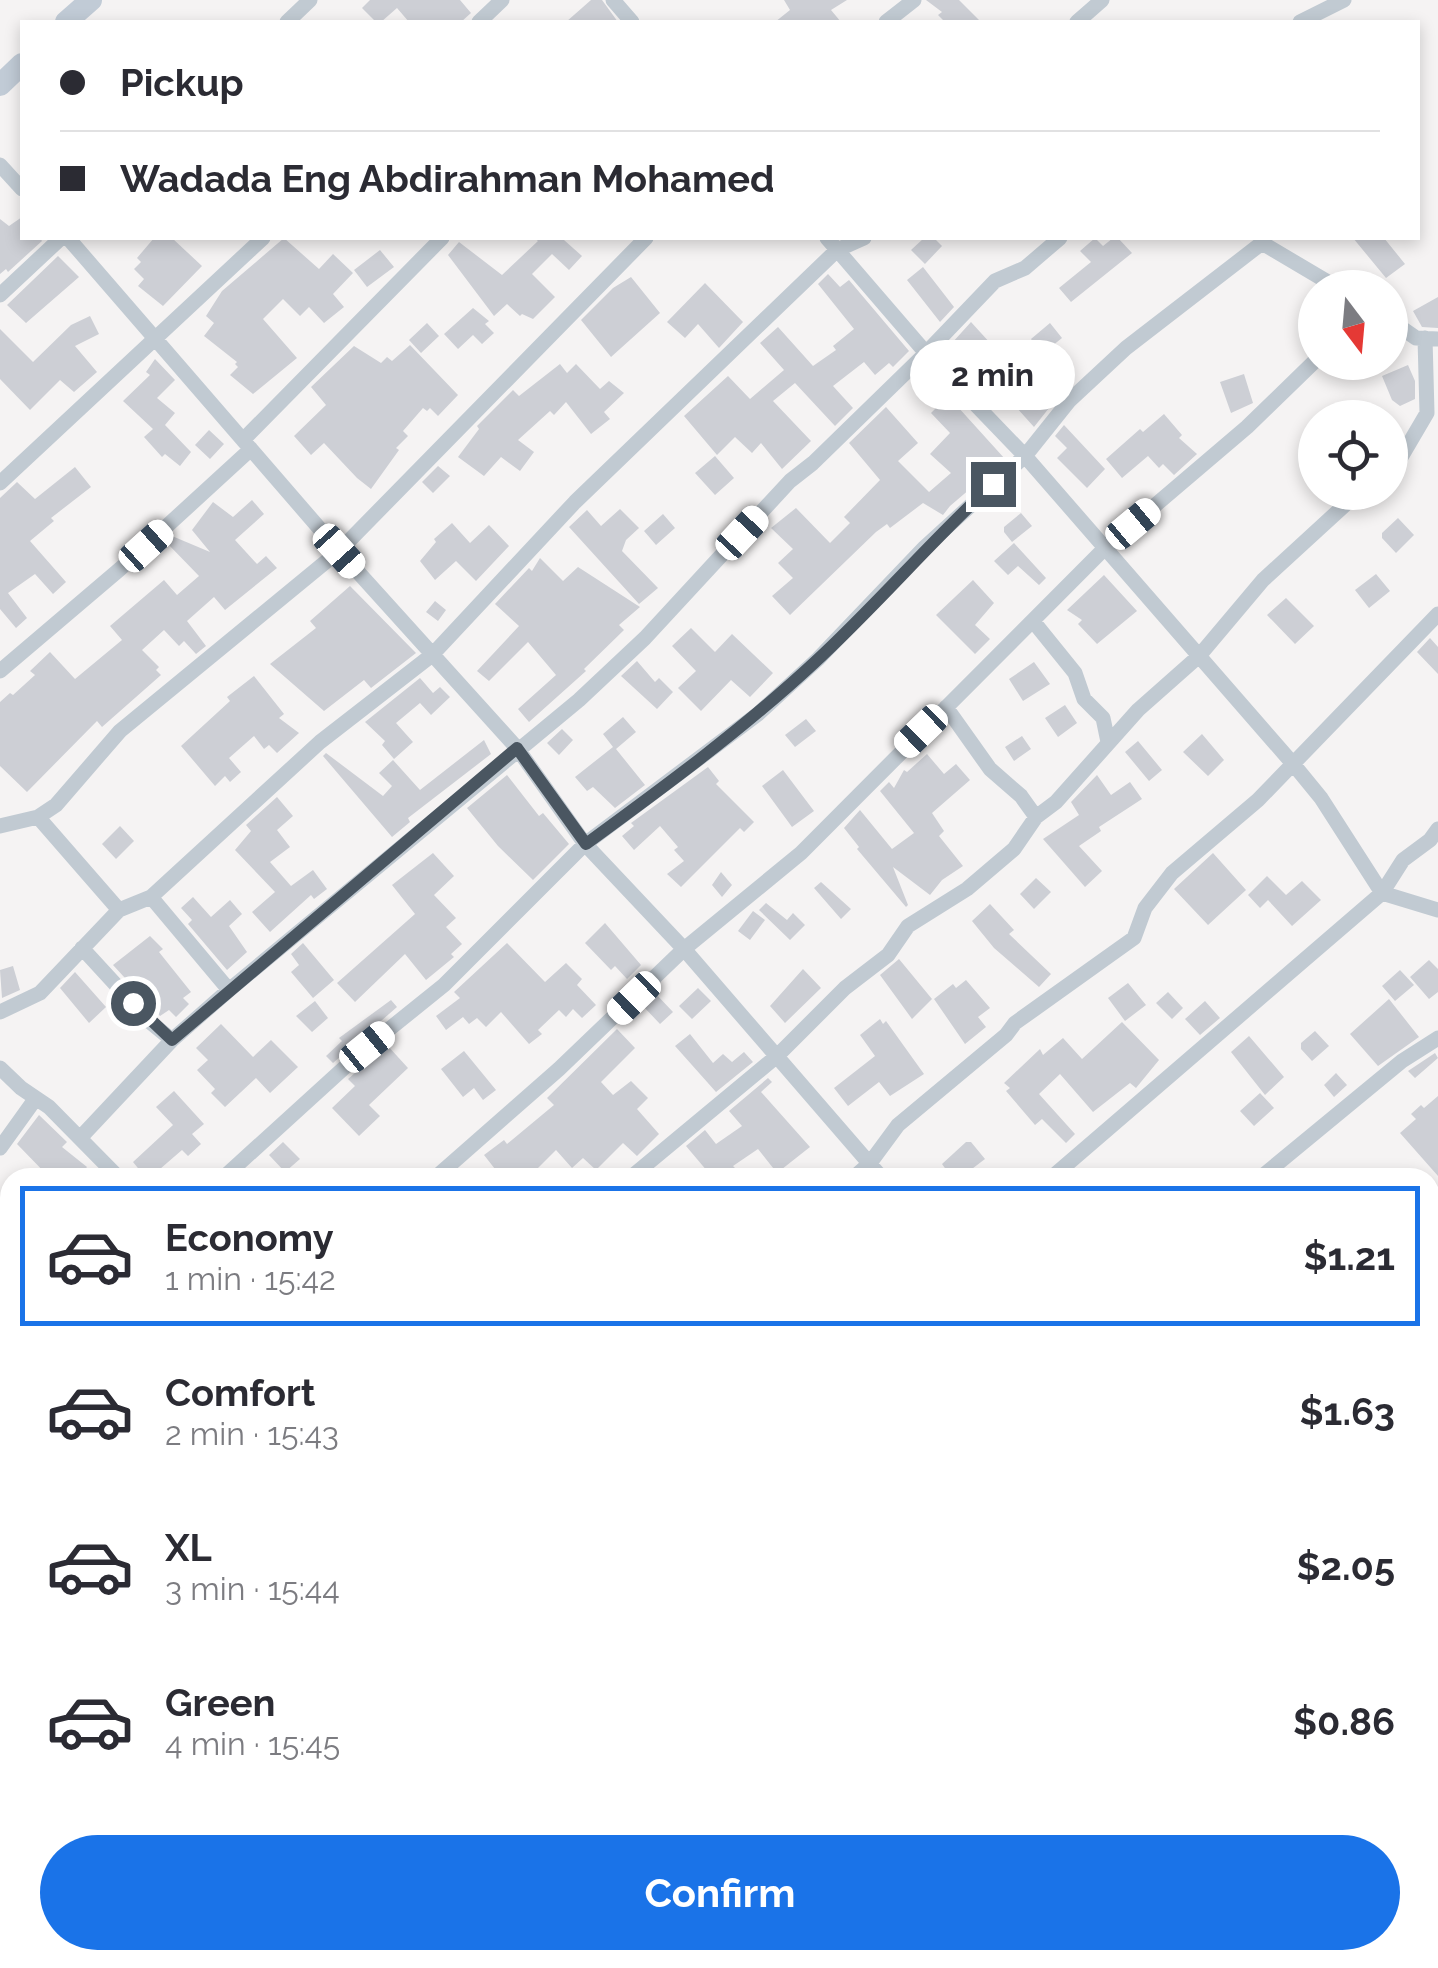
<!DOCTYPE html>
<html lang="en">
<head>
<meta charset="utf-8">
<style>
	:root { --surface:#fff; --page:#f7f7f7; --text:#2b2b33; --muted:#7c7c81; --line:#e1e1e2; --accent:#1a73e8 }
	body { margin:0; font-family:Raleway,sans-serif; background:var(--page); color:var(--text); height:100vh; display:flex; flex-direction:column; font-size:38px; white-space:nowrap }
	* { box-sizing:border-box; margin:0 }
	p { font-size:32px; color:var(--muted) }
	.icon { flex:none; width:55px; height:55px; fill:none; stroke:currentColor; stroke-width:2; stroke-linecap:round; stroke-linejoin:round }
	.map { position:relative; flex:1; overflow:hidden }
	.details { position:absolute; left:0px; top:1168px; width:1440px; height:802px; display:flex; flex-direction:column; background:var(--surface); border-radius:30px 30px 0 0; box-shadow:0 5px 15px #0003 }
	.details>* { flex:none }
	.top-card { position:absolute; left:20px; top:20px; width:1400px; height:220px; border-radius:0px; box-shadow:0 5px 15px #0003; display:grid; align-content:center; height:220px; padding:0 40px; background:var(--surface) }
	.needle { width:65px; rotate:164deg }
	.controls { position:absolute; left:1298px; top:270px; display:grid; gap:20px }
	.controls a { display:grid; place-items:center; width:110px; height:110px; border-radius:50%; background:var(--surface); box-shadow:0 5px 15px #0003; font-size:50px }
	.end { position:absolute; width:45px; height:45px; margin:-22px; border:12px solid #4a5661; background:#fff; box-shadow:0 0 0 5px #fff }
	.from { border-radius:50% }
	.bubble { position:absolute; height:70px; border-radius:35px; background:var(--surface); box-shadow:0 5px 15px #0003; font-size:32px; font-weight:700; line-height:70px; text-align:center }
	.car { position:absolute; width:30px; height:60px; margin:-30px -15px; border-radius:12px; box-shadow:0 0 8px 2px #0007; background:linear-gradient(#fff 24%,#345 0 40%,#fff 0 76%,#345 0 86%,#fff 0) }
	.top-card b { display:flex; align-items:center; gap:35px; height:95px; font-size:38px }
	.top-card b+b { border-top:2px solid var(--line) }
	.top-card i { width:25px; height:25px; background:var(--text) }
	ul { padding:18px 0 0; list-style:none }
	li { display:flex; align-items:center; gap:30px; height:140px; margin:0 20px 15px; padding:0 20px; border:5px solid transparent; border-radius:0px }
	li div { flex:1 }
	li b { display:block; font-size:38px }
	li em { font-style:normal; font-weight:700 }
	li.on { border-color:var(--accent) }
	li>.icon { width:90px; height:90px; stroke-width:1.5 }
	.action { display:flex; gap:20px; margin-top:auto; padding:20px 40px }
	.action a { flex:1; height:115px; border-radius:60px; background:var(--accent); color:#fff; font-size:40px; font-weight:700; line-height:115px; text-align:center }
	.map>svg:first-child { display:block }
	.building { fill:#cdcfd5 }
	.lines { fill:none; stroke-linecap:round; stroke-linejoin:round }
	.street { stroke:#c1cad2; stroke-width:15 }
	.secondary { stroke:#c1cbd6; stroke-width:22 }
	.route { stroke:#4a5661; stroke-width:12 }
</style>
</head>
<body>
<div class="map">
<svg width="1438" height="1968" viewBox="0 0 1438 1968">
	<rect width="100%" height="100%" fill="#f5f3f3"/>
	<!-- building -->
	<path class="building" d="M370 0H460L471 13 461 22H409L397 8 381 22H376L362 8Z
		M591 0H602L618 22H566Z
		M784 0H847L831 10 841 22H775L790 10Z
		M926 0H959L981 22H945L938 15 942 12Z
		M22 217V238H40L42 241 8 272 6 269 0 274V219L9 226Z
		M154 238H172L202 266 163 306 138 286 144 279 134 269 141 262 137 258Z
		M284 238 319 269 333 254 353 273 333 294 344 307 324 323 309 307 300 316 283 299 263 319 297 358 253 394 230 375 238 367 235 364 237 362 204 336 214 323 206 316 222 291Z
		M534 238H566L564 240 582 256 569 270 552 254 532 274 555 297 533 319 522 314 520 316 507 304 494 316 448 255 459 242 502 275 538 241Z
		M924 238H934L942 246 925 264 911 250Z
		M1095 238 1103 246 1113 238H1118L1132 253 1071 302 1059 288 1091 262 1080 251Z
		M1353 238H1384L1405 264 1386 278Z
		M380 250 394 267 367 287 354 270Z
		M58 256 79 277 26 323 7 305Z
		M923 267 954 307 940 322 907 280Z
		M828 274 840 287 849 280 909 351 893 367 889 363 875 375 864 362 833 386 853 408 835 426 795 383 773 401 811 441 782 469 761 443 752 453 735 437 717 455 684 416 728 376 750 399 784 370 760 343 778 327 813 366 836 350 833 346 854 329 818 284Z
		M631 277 660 313 611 357 581 320 613 288Z
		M705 283 743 322 719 348 698 324 685 338 667 322Z
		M1438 297V328L1422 327 1413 311Z
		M473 308 489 321 485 324 494 333 482 344 473 335 458 349 444 334Z
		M90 316 99 334 75 346 97 372 74 392 60 380 30 410 0 379V329L33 362 71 325Z
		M971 322 1011 366 1013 364 1017 368 1049 408 1034 427 990 378 985 382 952 343Z
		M427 323 439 336 421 353 409 340Z
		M1050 323 1062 338 1042 354 1031 339Z
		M410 345 458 395 438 416 430 408 427 411 423 408 403 431 408 436 396 448 399 450 371 489 357 478 324 443 311 455 294 436 326 405 311 387 354 346 381 363 387 357 392 361Z
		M155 359 175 380 157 398 175 413 165 425 191 452 180 466 165 454 162 457 144 437 153 429 123 401 150 375 146 372Z
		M560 364 567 373 576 364 600 389 609 381 624 393 604 412 610 419 591 434 566 402 554 415 550 411 518 440 534 452 520 471 501 457 484 476 458 457 479 429 477 426 513 390 519 396Z
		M1408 365 1415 381V399L1400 406 1392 400 1382 376Z
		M1244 374 1253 403 1231 413 1220 382Z
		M948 396 1005 459 950 506 943 515 923 503 890 528 887 524 876 532 790 615 772 596 793 578 778 563 793 549 771 528 796 508 830 543 850 523 844 517 880 480 849 443 886 407 918 443 898 461 929 492 951 473 930 454 950 433 931 413Z
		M1164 414 1182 435 1179 438 1197 454 1174 475 1163 464 1159 468 1148 456 1122 478 1106 459 1140 429 1143 432Z
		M1064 425 1105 469 1087 488 1057 458 1067 448 1055 436Z
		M209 430 224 444 210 459 195 445Z
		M715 456 734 478 715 495 695 473Z
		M438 466 450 476 433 493 422 482Z
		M75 467 91 487 51 518 54 521 30 541 66 582 53 594 35 574 8 593 27 618 16 628 0 609V498L17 482 35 499Z
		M252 500 264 514 235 540 257 564 266 556 277 568 225 610 214 597 187 621 206 646 196 654 184 641 179 646 164 630 142 650 159 667 156 670 161 675 102 727 97 721 27 792 0 766V702L10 693 13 695 35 675 30 671 50 652 75 679 122 640 110 626 164 580 177 595 199 576 166 542 172 536 210 552 192 530 213 502 233 517Z
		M620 509 639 528 626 540 622 551 658 588 639 604 569 527 587 510 601 526Z
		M1021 513 1032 526 1012 542 1004 532V527Z
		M663 514 675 528 656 545 644 531Z
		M1398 518 1414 535 1396 553 1382 538V533Z
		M452 523 470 543 489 525 509 546 476 581 456 561 435 580 420 561 436 542 434 539Z
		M1014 543 1046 578 1039 585 1018 566 1008 575 994 561Z
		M540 558 563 581 578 567 640 607 619 625 624 630 584 669 586 671 529 722 518 709 556 675 528 642 489 681 477 671 519 626 495 604 529 568 532 571Z
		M1376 574 1390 591 1369 608 1355 590Z
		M1104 575 1137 611 1097 644 1078 624 1082 620 1067 610Z
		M973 580 994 603 975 625 990 639 975 654 936 615Z
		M350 586 416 653 371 688 364 680 324 711 270 664 316 628 310 621Z
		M1286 598 1314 626 1295 644 1267 615Z
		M435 601 446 610 438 621 426 612Z
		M691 628 715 652 732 634 773 673 750 697 731 680 701 711 678 688 696 671 672 646Z
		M1430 638 1438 647V674L1417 652Z
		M637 661 655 682 659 678 673 692 657 709 621 676Z
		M1034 662 1050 684 1023 701 1009 679Z
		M254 676 284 714 279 718 299 733 277 753 269 745 264 749 254 736 229 758 241 772 230 782 225 776 215 786 181 746 230 701 227 697Z
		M420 678 433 693 440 687 450 697 431 715 420 703 396 723 413 742 394 759 382 745 385 741 365 722Z
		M1065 705 1077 723 1058 737 1045 718Z
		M623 717 636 732 616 749 645 785 615 808 593 787 587 791 575 777 613 747 603 734Z
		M806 719 816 731 795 747 785 735Z
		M562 729 573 740 559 755 547 743Z
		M1202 734 1224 760 1208 776 1183 752Z
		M1022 736 1031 749 1014 761 1005 747Z
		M484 740 491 754 408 818 410 822 392 837 323 756 326 753 383 796 392 786 379 773 393 760 420 790Z
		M1138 741 1162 770 1149 781 1125 752Z
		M927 754 944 774 956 764 970 780 932 813 944 831 939 836 963 866 942 880 930 895 893 867 908 905 906 907 857 849 859 847 844 828 860 810 892 849 914 833 880 791 889 782 894 788 904 770 907 772Z
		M708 767 719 781 716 784 754 822 744 832 740 828 681 887 667 874 684 861 674 850 678 847 660 826 634 850 622 836 634 826 631 823Z
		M783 770 814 811 792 827 762 786Z
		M507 775 539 816 543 813 569 844 533 880 498 846 467 808Z
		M1097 775 1111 795 1130 782 1142 799 1099 827 1101 831 1079 846 1102 871 1085 887 1043 839 1079 815 1071 802Z
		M277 797 293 816 277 830 290 847 270 862 291 886 313 870 327 889 314 899 311 895 270 932 252 912 275 892 235 850 251 831 246 825Z
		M120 826 134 841 116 859 102 844Z
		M433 853 454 876 434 895 456 918 446 927 462 944 451 954 454 957 426 980 405 954 355 1002 337 983 415 914 392 885Z
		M1213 853 1246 890 1208 925 1174 889Z
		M721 872 732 885 722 897 712 885Z
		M1267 876 1286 895 1302 881 1321 900 1292 926 1268 900 1260 908 1248 895Z
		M1036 878 1051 892 1034 909 1020 894Z
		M821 882 851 909 841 919 814 888Z
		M193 897 211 917 230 900 242 914 229 926 247 952 227 970 188 924 192 920 181 908Z
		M766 903 787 920 793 913 805 925 790 940 759 910Z
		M990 904 1014 930 1009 934 1051 974 1039 987 994 948 972 921Z
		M753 911 765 920 750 940 738 931Z
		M605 923 641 965 627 979 615 966 611 970 585 943Z
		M150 936 163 949 159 952 191 992 183 998 189 1004 176 1017 169 1010 160 1016 158 1014 113 965Z
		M303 943 334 980 313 998 291 972 299 965 291 954Z
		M507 943 545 982 566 963 582 979 577 985 596 1005 582 1018 573 1009 566 1017 559 1010 538 1030 542 1034 529 1044 501 1012 486 1027 477 1018 469 1024 463 1017 446 1030 436 1016 460 998 454 992Z
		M899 959 932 999 912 1019 880 975Z
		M1429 960 1438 969V992L1429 999 1410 977Z
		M13 966 20 990 2 998 0 970Z
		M803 969 821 988 785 1023 770 1006Z
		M1400 970 1414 985 1395 1001 1382 986Z
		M75 972 106 1007 89 1023 60 988Z
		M966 980 990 1008 978 1017 986 1027 965 1044 934 999 953 984 956 988Z
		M1128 983 1146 1005 1125 1021 1108 998Z
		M698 988 711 1001 692 1019 679 1006Z
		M1168 992 1183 1008 1172 1019 1156 1003Z
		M655 993 673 1012 660 1024 642 1005Z
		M1389 999 1419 1037 1378 1066 1350 1034Z
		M391 1000 397 1007 333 1063 326 1056 342 1041 339 1038Z
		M315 1001 328 1018 312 1032 296 1016Z
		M1205 1001 1220 1018 1200 1035 1185 1019Z
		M880 1019 883 1024 886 1021 924 1074 890 1096 879 1082 848 1106 834 1088 875 1056 860 1035Z
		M1122 1022 1159 1060 1136 1088 1130 1083 1093 1112 1060 1074 1039 1094 1075 1134 1066 1143 1042 1119 1035 1125 1006 1091 1010 1088 1004 1083 1040 1049 1043 1055 1063 1038 1082 1059Z
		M221 1024 253 1057 271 1040 298 1067 270 1093 256 1078 225 1107 211 1093 215 1089 197 1070 208 1060 196 1048Z
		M617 1029 635 1048 601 1082 613 1095 631 1081 648 1098 637 1109 659 1134 637 1156 623 1143 596 1170 583 1158 572 1168 556 1150 528 1178H502L484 1155 504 1140 507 1144 554 1105 547 1098Z
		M1315 1031 1329 1046 1312 1061 1301 1049V1043Z
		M690 1034 713 1063 723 1054 732 1062 744 1052 753 1062 716 1092 675 1046Z
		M1249 1036 1284 1077 1265 1095 1231 1052Z
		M387 1045 408 1068 369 1105 380 1116 359 1136 332 1108 355 1086 348 1079Z
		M464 1051 496 1090 483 1100 474 1088 463 1097 441 1069Z
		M1435 1053 1438 1058 1415 1078 1408 1071Z
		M1336 1073 1347 1085 1334 1097 1324 1085Z
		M768 1078 772 1082 761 1092 810 1147 777 1173 758 1149 733 1166 736 1169 728 1178H713L686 1146 705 1130 716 1144 742 1126 729 1111Z
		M174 1091 204 1124 192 1134 201 1144 188 1156 182 1150 160 1169 167 1178H146L133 1162 173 1125 156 1107Z
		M1260 1093 1274 1108 1254 1126 1240 1111Z
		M1438 1096V1176L1400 1133 1416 1119 1411 1114 1421 1105 1424 1108Z
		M39 1115 67 1142 62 1147 87 1167 78 1178H50L17 1144Z
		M283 1142 300 1159 285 1172 269 1155Z
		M966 1142H971L985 1159 960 1178H952L942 1164Z"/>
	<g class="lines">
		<!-- street -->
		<path class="street" d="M613 0 632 22
			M287 22 310 0
			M479 22 502 0
			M886 22 914 0
			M1077 22 1102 0
			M1300 22 1344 0
			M0 165 22 189
			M68 238 339 551 517 748 585 844 684 949 882 1178
			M827 238 926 353 995 281 1025 268 1060 238
			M0 295 61 238
			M1390 320 1416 338 1438 339
			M243 440 442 238
			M1390 467 1400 459 1427 413 1425 338
			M0 483 263 238
			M1033 621 1075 673 1084 699 1103 718 1108 742
			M0 671 120 569 251 449
			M38 817 119 910
			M1036 817 1056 802 1138 710 1199 656 1263 580 1359 492
			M0 826 38 817 56 805 120 731 339 551 646 238
			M151 897 229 990
			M82 948 150 1022 172 1040
			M0 1012 40 993 119 910 151 897 320 742 432 655 575 502 837 250 864 238
			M0 1068 21 1088 49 1107 119 1178
			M80 1138 172 1040 229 990 579 700 645 638 790 481 813 463 926 353 1025 456 1294 765 1321 798 1382 893 1438 910
			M0 1148 36 1098
			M223 1178 367 1047 444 985 585 844 758 714 818 659 925 547 1025 456 1069 401 1126 348 1262 243 1338 288
			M435 1178 559 1069 684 949 801 853 1105 548 1247 427 1315 361
			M630 1178 777 1056 845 988 888 955 908 926 967 889 1014 849 1036 817 1021 796 990 769 946 707
			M853 1178 870 1163 898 1125 1006 1035 1015 1023 1134 938 1145 908 1172 873 1258 800 1438 614
			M1051 1178 1382 893 1403 860 1430 840 1438 829
			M1260 1178 1402 1061 1438 1038
			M1430 1219 1438 1214
			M0 1350 10 1341
			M1430 1381 1438 1374
			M0 1541 10 1534
			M1430 1563 1438 1556
			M0 1713 10 1705
			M1430 1738 1438 1732
			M1430 1812 1438 1821
			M0 1844 10 1857
			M677 1960 678 1968
			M794 1960 801 1968
			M108 1968 118 1960
			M319 1968 329 1960
			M528 1968 536 1960
			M1070 1968 1089 1960"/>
		<!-- secondary -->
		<path class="secondary" d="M66 22 91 0
			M0 85 22 64"/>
	</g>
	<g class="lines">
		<!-- route -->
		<path class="route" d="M133 1003 172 1040 517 748 586 844C664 787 743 729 814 663 876 606 931 541 993 484"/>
	</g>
</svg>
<div class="controls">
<a><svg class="needle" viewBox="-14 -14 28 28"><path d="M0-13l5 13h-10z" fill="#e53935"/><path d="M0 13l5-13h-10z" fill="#7c7c81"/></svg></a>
<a><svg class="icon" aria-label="locate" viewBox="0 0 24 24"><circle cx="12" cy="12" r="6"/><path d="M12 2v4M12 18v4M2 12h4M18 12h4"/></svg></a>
</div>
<i class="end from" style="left:133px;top:1003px"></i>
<i class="end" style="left:993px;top:484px"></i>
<div class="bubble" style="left:910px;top:340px;width:165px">2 min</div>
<i class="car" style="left:1133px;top:524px;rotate:50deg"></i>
<i class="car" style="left:742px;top:533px;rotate:43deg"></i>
<i class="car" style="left:146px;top:546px;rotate:48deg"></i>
<i class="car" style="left:339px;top:551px;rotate:138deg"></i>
<i class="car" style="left:921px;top:731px;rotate:226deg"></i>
<i class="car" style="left:634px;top:998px;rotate:226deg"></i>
<i class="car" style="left:367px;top:1047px;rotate:51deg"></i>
<div class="top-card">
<b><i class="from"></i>Pickup</b>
<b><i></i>Wadada Eng Abdirahman Mohamed</b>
</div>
<section class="details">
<ul>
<li class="on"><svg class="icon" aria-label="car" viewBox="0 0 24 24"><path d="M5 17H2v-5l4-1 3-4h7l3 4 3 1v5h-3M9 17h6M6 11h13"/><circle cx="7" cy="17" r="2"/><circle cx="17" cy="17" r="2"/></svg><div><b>Economy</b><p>1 min · 15:42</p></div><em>$1.21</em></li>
<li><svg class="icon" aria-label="car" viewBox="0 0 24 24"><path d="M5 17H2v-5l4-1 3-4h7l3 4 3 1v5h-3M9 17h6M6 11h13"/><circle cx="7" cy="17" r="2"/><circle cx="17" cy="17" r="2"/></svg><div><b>Comfort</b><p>2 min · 15:43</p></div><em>$1.63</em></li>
<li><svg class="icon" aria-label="car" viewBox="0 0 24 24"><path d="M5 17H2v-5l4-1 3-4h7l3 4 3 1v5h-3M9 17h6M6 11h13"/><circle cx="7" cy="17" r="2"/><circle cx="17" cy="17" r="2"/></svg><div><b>XL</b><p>3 min · 15:44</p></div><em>$2.05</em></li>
<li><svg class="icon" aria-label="car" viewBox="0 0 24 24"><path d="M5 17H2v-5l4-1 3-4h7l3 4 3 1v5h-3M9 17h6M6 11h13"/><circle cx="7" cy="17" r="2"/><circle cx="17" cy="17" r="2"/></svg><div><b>Green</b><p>4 min · 15:45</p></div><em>$0.86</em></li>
</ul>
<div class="action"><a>Confirm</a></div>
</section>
</div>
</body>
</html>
